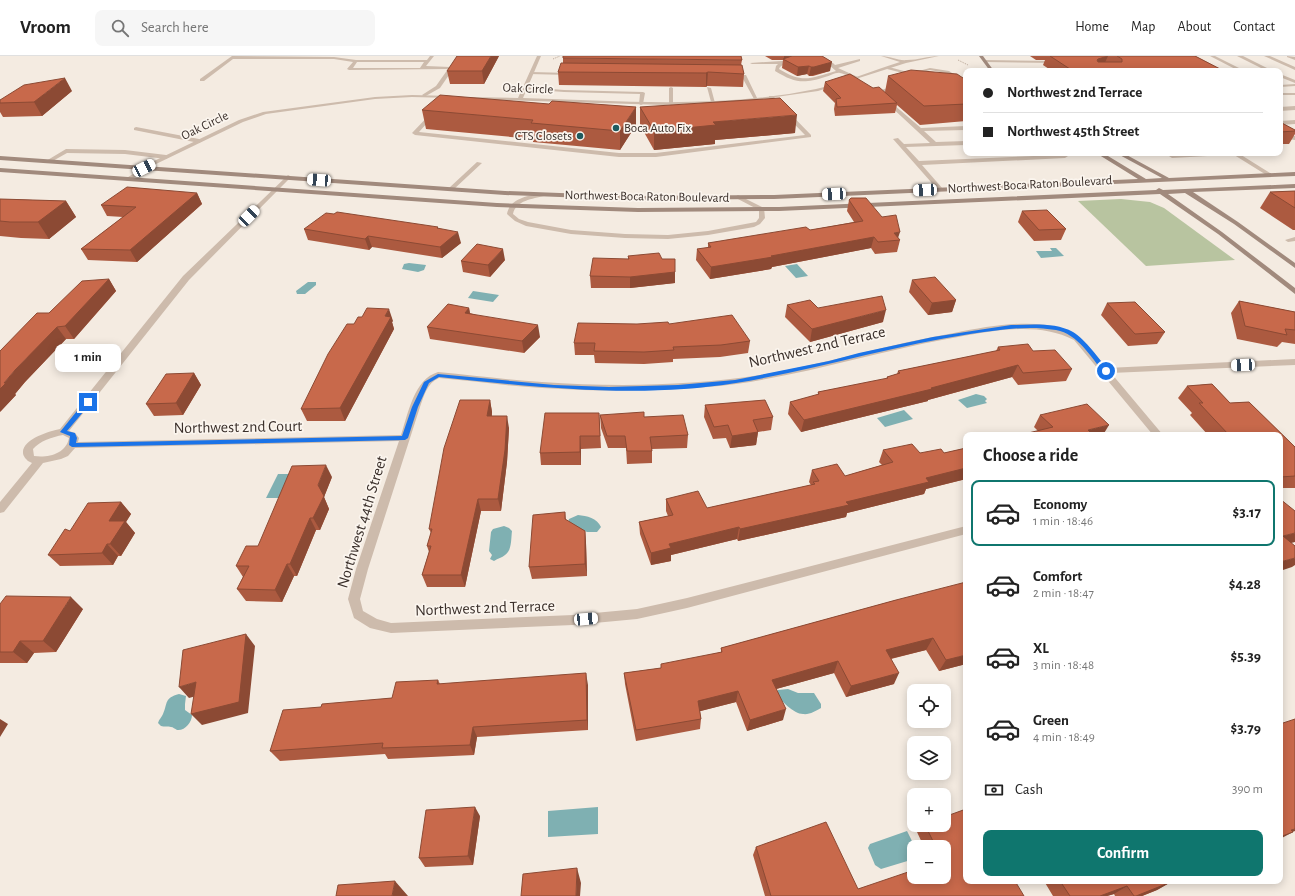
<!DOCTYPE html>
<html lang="en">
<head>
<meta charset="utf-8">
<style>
	:root { --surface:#fff; --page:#f6f6f6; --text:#222; --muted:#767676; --line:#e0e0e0; --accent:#0f766e }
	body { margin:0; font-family:"Alegreya Sans",sans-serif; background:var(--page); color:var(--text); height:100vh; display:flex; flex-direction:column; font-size:15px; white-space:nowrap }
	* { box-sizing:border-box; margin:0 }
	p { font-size:13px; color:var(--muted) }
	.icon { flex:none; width:22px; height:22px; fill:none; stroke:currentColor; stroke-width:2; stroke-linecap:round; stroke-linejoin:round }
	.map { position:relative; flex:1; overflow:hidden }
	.sheet { position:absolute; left:963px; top:376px; width:320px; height:452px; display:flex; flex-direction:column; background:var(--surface); border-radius:8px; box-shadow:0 2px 10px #0003 }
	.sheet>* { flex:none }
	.top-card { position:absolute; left:963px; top:12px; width:320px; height:88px; border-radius:8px; box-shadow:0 2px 10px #0003; display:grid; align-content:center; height:88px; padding:0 20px; background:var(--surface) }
	.fabs { position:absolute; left:907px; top:628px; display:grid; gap:8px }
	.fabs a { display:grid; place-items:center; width:44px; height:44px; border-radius:8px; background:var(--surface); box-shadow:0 2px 10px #0003; font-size:20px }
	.end { position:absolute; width:18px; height:18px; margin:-9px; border:5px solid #1a73e8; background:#fff; box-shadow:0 0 0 2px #fff }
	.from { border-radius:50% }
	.bubble { position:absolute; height:28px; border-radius:8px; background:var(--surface); box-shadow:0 2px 10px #0003; font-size:13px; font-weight:700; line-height:28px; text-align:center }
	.car { position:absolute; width:12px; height:24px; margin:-12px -6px; border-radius:5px; box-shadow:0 0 3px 1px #0007; background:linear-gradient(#fff 24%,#345 0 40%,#fff 0 76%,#345 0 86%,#fff 0) }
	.top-card b { display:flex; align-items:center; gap:14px; height:38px; font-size:15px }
	.top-card b+b { border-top:1px solid var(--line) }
	.top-card i { width:10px; height:10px; background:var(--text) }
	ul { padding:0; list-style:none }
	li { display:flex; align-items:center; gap:12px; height:66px; margin:0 8px 6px; padding:0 12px; border:2px solid transparent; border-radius:8px }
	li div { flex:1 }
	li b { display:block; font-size:15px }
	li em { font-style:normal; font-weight:700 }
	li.current { border-color:var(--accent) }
	li>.icon { width:36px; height:36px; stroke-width:1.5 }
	h2 { padding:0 20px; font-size:18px; line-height:48px }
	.pay { display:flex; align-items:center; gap:10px; height:44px; padding:0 20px; font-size:15px }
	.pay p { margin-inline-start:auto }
	.cta { display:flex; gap:8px; margin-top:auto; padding:8px 20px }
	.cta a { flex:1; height:46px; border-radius:8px; background:var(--accent); color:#fff; font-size:16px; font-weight:700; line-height:46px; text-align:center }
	header { display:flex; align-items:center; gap:24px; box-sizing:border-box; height:56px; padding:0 20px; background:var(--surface); border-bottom:1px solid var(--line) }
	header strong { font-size:19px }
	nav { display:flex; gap:22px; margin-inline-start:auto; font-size:14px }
	.search { width:280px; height:36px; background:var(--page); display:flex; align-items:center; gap:10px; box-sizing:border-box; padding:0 14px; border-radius:8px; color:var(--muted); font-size:15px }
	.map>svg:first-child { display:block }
	.green { fill:#b8c4a0 }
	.water { fill:#7fb0b2 }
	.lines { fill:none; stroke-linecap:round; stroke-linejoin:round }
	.path { stroke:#b9a596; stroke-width:1; stroke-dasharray:1 1; stroke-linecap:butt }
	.lane { fill:#cdbbac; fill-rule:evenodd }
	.street { fill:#cdbbac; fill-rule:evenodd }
	.secondary { fill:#a18a7d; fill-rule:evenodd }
	.wall { fill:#ac5a40 }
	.shaded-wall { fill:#8c4a34 }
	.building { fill:#c8694b; stroke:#8c4a34 }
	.route { fill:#1a73e8 }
	.poi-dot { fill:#1f5a5e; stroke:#fbf5ee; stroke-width:1.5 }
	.labels { text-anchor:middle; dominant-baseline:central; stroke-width:3.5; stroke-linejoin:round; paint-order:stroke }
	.far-street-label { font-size:13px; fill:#3b302b; stroke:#fbf5ee }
	.far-poi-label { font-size:13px; fill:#3b302b; stroke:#fbf5ee; text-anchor:start }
	.street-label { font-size:16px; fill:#3b302b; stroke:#fbf5ee }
</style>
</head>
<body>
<header>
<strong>Vroom</strong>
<div class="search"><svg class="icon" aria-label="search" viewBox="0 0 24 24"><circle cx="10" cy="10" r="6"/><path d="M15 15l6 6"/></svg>Search here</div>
<nav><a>Home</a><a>Map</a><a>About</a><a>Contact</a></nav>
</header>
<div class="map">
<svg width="1295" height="840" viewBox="0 0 1295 840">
	<rect width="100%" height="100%" fill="#f4ebe1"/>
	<!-- green -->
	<path class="green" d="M1121 143 1150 146 1164 152 1235 204 1146 210 1078 145Z"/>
	<!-- water -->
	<path class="water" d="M1050 192H1056L1064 200 1041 202 1036 195H1052Z
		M409 207 426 209 424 214 418 216 402 213 404 208Z
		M797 208 808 220 796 222 785 210Z
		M308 226H316V229L305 238H297L296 235Z
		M473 235 499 239 493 246 468 242Z
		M976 338 984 340 987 343 985 345 987 347 967 352 958 344Z
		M904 354 913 363 885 371 877 362Z
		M278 418H297L287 442H266Z
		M578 459C587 460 597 462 601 471L597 476H587L568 466 569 463Z
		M504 470 509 472 512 475C511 482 512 495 505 499 502 502 498 502 494 505L490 503 492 499 489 495 491 476 493 473Z
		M788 633 798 637H814L821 648V652C816 655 809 659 803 658 794 658 780 644 776 637L778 634Z
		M179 638 186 640 185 648V654L192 659C192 666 185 675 177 674 175 673 173 671 171 671 168 670 164 671 161 670L158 667C159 663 162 661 163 658 168 647 164 642 179 638Z
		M598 751V778L548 781V755Z
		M907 775 915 791 914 803 881 813 875 809 868 792 870 788Z"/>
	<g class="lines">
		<!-- path -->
		<path class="path" d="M553 3 560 0
			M958 4 968 9"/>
		<!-- lane -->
		<path class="lane" d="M232 0 334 1 356 4H427L430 0H434L426 10 450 11 458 0H462L440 32 424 41 422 39 436 30 448 13 349 14 347 13 353 6 334 3H233L204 25H200V23ZM357 6H424L420 12H353Z
			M1210 0H1215L1245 15H1239Z
			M1237 0H1243L1273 15H1267Z
			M1264 0H1270L1295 11V14Z
			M1287 0 1295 1V4L1287 1Z
			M817 3 833 7 835 9 860 3V5L838 12 860 22C854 25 847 18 840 17 836 16 830 20 825 21 803 28 795 27 775 15L776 10 778 8H752L750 7 797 4V6L784 8 780 11 779 13C803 28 811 22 836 15L829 9 817 5Z
			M985 4 1057 5 1059 6 1057 7 983 6Z
			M889 11 911 17 930 12 949 15 960 22H966V24H957L946 17 930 14 911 19 887 13Z
			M531 16 570 17 572 18 570 19 529 18Z
			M1280 18 1295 24V27L1280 21Z
			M730 19H746L758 44 754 43 742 21H732Z
			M1295 28V30L1280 31V29Z
			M897 29 899 31 880 37 921 72 966 70V74L924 75 936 86 966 85V89L906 91 919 105 1058 99 1056 97H1063L1068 100 1065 102 922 109 943 133 938 134 893 83 898 82 904 88 930 87 875 36Z
			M525 31 564 34 643 36 645 37 643 48 641 49 639 48 640 38 564 36 523 33Z
			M671 31 673 32V48L671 49 669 48V32Z
			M707 31 711 32 715 47 711 46Z
			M1280 37H1295V39H1280Z
			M769 40H773L811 79V81L656 101H619L415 79 412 77 433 55 436 57 419 76 619 97H656L805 79 769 42Z
			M1295 50V54L1280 55V51Z
			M1295 64V68L1280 69V65Z
			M136 71 199 83 202 85 199 87 134 74V72Z
			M1280 75 1291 80H1295V84L1288 83 1280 79Z
			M66 93 125 94 166 99 169 101 166 103 125 98 67 97 51 106 46 105Z
			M1195 97H1228L1225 99 1172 102 1169 100 1172 98Z
			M1231 97H1238L1273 119 1268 120Z
			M477 106 482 107 453 134H449V132Z
			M1295 181V185L1288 186 1285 184Z"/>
		<!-- street -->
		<path class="street" d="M537 0H541L523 42C621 45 720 53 816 33 843 27 874 14 900 6L881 0C890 0 898 5 907 4 918 4 928 0 939 0L906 7 818 35 748 45 665 49 467 43 465 42 467 41 518 42Z
			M412 39 451 40 453 41 451 42 412 41 375 43 266 58 243 66 156 108 130 124 125 123 152 106 239 64 263 56 375 41Z
			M288 119 290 120V122L189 224 69 375 75 377 79 382 78 386 401 379C408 358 414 323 438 316 473 319 507 324 542 326 614 331 688 330 760 319 826 308 889 288 954 277 985 271 1016 265 1047 269 1080 273 1087 289 1107 312L1295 303V309L1111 317 1163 379H1153L1074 284C1035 264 988 276 947 283 876 296 807 318 736 328 672 336 606 336 542 332 508 330 473 325 439 322 427 327 424 340 420 351L368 513 360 543 363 555 377 563 391 567 573 559 637 553 687 542 966 470V478L687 552 637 563 573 569 391 577 370 572 354 562 348 543 356 513 399 385 75 392 68 400 61 403 43 407 4 456 0 457V446L32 407 28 405C26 403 23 400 23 397 22 383 50 375 60 373L183 220ZM63 379 69 382C66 398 48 402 34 400L33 393C40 385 52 381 63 379Z
			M542 137 545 139 544 140C533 143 516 144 513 158L519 163 528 166 571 174 625 178 668 179 708 175 756 166 759 162V154L736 142 735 141 738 139 764 152 765 162 760 168 754 171 708 179 668 183 625 182 571 178 526 170 515 165 507 158C510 142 528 140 542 137Z"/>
		<!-- secondary -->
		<path class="secondary" d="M979 0H983L994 15H990Z
			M1096 97H1103L1146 123 1162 122 1116 97H1123L1169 122 1295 116V120L774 143 638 144 505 139 0 104V100L505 135 638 140 774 139 1138 123Z
			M0 112 497 147 638 152 779 151 1156 134 1159 132 1163 134 1295 128V132L1193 136 1238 166 1295 207V212L1234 168 1185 137 1168 138 1222 176 1295 232V238L1218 178 1160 138 779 155 638 156 497 151 0 116Z"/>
	</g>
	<!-- wall -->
	<path class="wall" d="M499 0 484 28H450L447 15Z
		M765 0H822L830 15 813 20H809L807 18 797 20 782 12 783 4H772Z
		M1030 0H1195L1224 15H1052L1043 9 1045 4H1036Z
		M563 2 742 4 741 9 744 18 743 31 707 30 706 31 559 29 558 16 563 7Z
		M888 20 966 24V65L920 69 897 49 895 57 835 60 834 53 835 47 823 35 825 26 873 32 885 36Z
		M72 35 42 60 3 61 0 56V44Z
		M549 48 636 69 620 94 533 86V83L426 73 422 54Z
		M640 51 795 77 715 84V88L654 94 640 69Z
		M1280 66 1295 74V78L1289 88H1280Z
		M1295 135V174H1293L1260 152 1270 136Z
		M197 137 202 148 137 206 88 204 81 193 123 161 107 160 101 149Z
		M0 143 66 145 76 161 49 183 21 182 0 180Z
		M849 144 898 182 900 184 897 196 875 198 871 192 772 211 771 213 710 223 696 204 697 193 708 192V187L810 174 854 166 847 155Z
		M1022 155 1066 173 1061 184 1034 185 1018 166Z
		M438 171V172L461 187 442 202 372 191 369 194 308 184 304 173Z
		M628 200 662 203 675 216V227L630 232H591L590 220 628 203Z
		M505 204 490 221 463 216 461 205Z
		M109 223 116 235 74 283H66L25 326 15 338 16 339 0 356 49 257Z
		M912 224 956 244 952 256 928 259 909 236Z
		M1239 245 1295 256V288L1282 286 1277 291 1237 283 1231 257Z
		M1107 247 1165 276 1157 288 1128 290 1101 259Z
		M787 249 818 252 883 266 810 286 785 261Z
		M469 252 470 257 540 281 524 297 430 283 427 271Z
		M393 265 392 266 394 273 345 365H307L301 353 354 268Z
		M637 268H669L750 285 748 297 720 301 673 303V306L644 308 595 307 594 299H575L574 287Z
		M998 291 1033 295 1072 313 1066 325 1018 329 1012 321 928 344V345L801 376 788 358 790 346 818 339V336L886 323 887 321 897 318 898 315 996 295Z
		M194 317 201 329 183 359 154 360 146 348Z
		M1212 328 1230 347 1249 346 1295 391V432H1280V379H1208L1190 359 1192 357 1178 342 1187 330Z
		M490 344 492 356V360L509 372 507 406 501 455H481L465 531H427L422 519 429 496 427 490 431 477 429 473Z
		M705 349 773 361 771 374 758 376 756 389 730 392 726 382 713 383 704 361Z
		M599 357 601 392 581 393V409H541L540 397Z
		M600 359 644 361 688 379 687 392 652 393V407L627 408 626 392H608L601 372Z
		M1040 359 1103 379 1038 375 1034 371Z
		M966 392V423L926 433 924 438 847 457 846 461 738 485 737 483 671 499V505L651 509 640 478 639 466 668 460 666 455V443L707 452 811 429 809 426 812 414 845 420 882 409 879 406 883 394 920 397H944Z
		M332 421 324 441 329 453 320 474H316L297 520H294L282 546 246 545 237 533 243 521 236 510 258 490Z
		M121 446 131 458 126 466 135 477 121 500H118L113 509 60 510 48 499 70 475Z
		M565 456 566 464 585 475 586 487 587 520 532 523 529 511Z
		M896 544 966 608 939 615 926 594 891 603 894 628 846 641 834 617 776 633 783 664 747 675 736 646 700 655 701 663 700 673 636 685 625 628 624 617 661 612 721 596V592Z
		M0 548 83 553 56 596 34 597 27 607H0Z
		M438 624 440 628 588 629V674L477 681 474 699 388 703 385 698 280 705 270 695 321 651 392 642Z
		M480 760 473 809 425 811 419 802Z
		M923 769H944L1024 840H765L753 799 756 791 858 833 944 821V791H924L917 776Z
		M1044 825H1171V826L1157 834 1142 840H1115L1114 838 1107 840H1053Z"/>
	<!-- shaded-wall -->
	<path class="shaded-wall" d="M491 0H499L484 28 482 15Z
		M784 0H807L784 4Z
		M1108 0 1103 11 1097 4 1098 3Z
		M832 6 830 15 809 20 811 11Z
		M809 10 807 18 797 20 798 11Z
		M708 16 707 30 706 31V17Z
		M65 22 72 35 42 60 34 46Z
		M636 51V69L620 94V75Z
		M797 59 795 77 715 84V88L654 94V75L713 66Z
		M197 137 202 148 137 206 130 194Z
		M66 145 76 161 49 183 38 166Z
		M458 176 461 187 442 202 440 191Z
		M900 176 897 185 894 177Z
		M368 180 372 191 369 194 365 183Z
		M874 181 871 192 772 211 771 213 710 223 711 211Z
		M503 193 505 204 490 221 488 209Z
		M675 216V227L630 232V221Z
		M109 223 116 235 74 283 65 270Z
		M956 244 952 256 928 259 932 247Z
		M469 252 471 264 465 257Z
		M389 253 393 265 392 266 394 273 345 365 340 352 385 260Z
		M886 254 883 266 810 286 812 273Z
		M538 269 540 281 524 297 522 285Z
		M57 271 66 283 25 326 15 338 16 339 0 356V333L4 327 15 314Z
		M1018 309 1012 321 928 344V345L801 376 804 364Z
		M194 317 201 329 183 359 176 347Z
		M490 344 492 356 490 372 487 360Z
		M507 360 509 372 507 406 501 455 498 443Z
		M1109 369 1103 379H1085L1088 374Z
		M758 376 756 389 730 392 732 380Z
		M580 380 581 393V409L580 396Z
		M326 409 332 421 324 441 329 453 320 474 313 462 318 429Z
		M966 412V423L926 433 924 438 847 457 846 461 738 485 740 473 846 446 926 422Z
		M478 443 481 455 465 531 461 519Z
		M121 446 131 458 126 466 135 477 121 500 110 488 109 465Z
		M310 462 316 474 297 520 290 508Z
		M739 471 737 483 671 499V505L651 509V497L669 488Z
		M585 475 586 487 587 520 585 508Z
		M1295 477V486L1280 490 1283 480Z
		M107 488 118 500 113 509 102 497Z
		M1295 502V509L1292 511 1280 515V506Z
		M287 508 294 520 282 546 275 534Z
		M71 541 83 553 56 596 43 585Z
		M246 578 255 590 248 657 202 669 191 658Z
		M933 582 926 594 881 605 886 594Z
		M20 585 34 597 27 607 13 596Z
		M966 599V608L939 615 946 604Z
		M838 605 834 617 769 635 772 624Z
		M586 617 588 629V674L587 664Z
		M899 617 894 628 846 641 851 630Z
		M196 626 207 637 189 642 179 631Z
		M738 635 736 646 697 656 698 645Z
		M786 653 783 664 747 675 750 664Z
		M0 663 8 668 0 681Z
		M473 671 477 681 474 699 470 689Z
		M475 751 480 760 473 809 468 800Z
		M1295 773V775L1280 781 1291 774Z
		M1293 776 1280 783V781Z
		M577 812 581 827 580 840H576Z
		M395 825 408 840H392Z
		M1171 826 1157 834 1142 840H1136Z
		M1127 830 1114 838 1107 840H1100Z"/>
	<!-- building -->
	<path class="building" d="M457 0H491L482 15H447Z
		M563 0H741L742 4 563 2Z
		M792 0H822L832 6 814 11H811L809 10 798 11 783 3Z
		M1050 0H1108L1098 3 1097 4 1098 6H1122V3L1117 0H1195L1224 15H1073Z
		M561 7 742 9 744 18 708 16 706 17 558 16Z
		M911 14 957 18 966 24V48L924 50 888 20Z
		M850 18 873 32 879 31 897 47 837 51 836 43 841 42 825 26Z
		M65 22 34 46 0 47V44L24 29Z
		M440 39 549 48 552 45 636 51 620 75 531 67 533 64 422 54Z
		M780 42 797 59 713 66 716 69 654 75 640 51Z
		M1280 66 1295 74V75L1280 76Z
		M127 131 197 137 130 194 81 193 136 151 101 149Z
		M1295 135V152L1270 136Z
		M851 142H866L882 161 896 159 900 176 894 177 900 184 878 186 874 181 771 200 773 201 711 211 697 193 711 191 708 187 806 171 810 174 863 165 849 144Z
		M0 143 66 145 38 166H10L0 165Z
		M1047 154 1066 173 1039 174 1022 155Z
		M337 156 438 171 437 172 458 176 440 191 368 180 365 183 304 173 326 157 334 158Z
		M477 188 503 193 488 209 461 205Z
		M659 197 662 203H675V216L630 221 590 220 593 202 629 203 628 200Z
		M935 221 956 244 932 247 912 224Z
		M109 223 65 270 57 271 15 314 4 327H6L0 333V295L37 257H49L82 225Z
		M882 240 886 254 812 273 787 249 810 244 818 252Z
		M1239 245 1295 256V274L1285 273 1287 279 1245 270Z
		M1135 246 1165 276 1135 278 1107 247Z
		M448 248 469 252 465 257 538 269 522 285 427 271Z
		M367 252 389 253 385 260 391 261 340 352 301 353 328 298 347 268H354L358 261H362Z
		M732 259 750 285 721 289 673 291 674 294 644 296 594 295 595 287H574L578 267 637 268 668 266 669 268Z
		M1028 288 1033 295 1055 294 1072 313 1023 317 1018 309 931 332 932 333 804 364 790 346 819 338 818 336 888 322 887 321 900 317 898 315 1000 294 998 291Z
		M194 317 176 347 146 348 166 318Z
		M1212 328 1230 347 1249 346 1295 391V420L1280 421V379H1229L1199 347H1203L1187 330Z
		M460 344H490L487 360H507L505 394 498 443H478L461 519H422L431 490H427L432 473H429L444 392Z
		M765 344 773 361 753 364 758 376 732 380 728 369 714 371 705 349Z
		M1087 348 1109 369 1088 374 1093 379H1020L1053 371 1040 359Z
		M644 356V361L683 359 688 379 650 381 652 395H627L625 380H607L600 359Z
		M545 357H599L600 380H580V396L540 397Z
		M912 388 920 397 941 393 944 397 966 392V412L926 422 929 426 846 446 849 449 740 473 739 471 669 488 671 492 651 497 639 466 673 459 666 443 698 435 707 452 815 428 813 426 819 425 812 414 837 408 845 420 893 406 883 394Z
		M326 409 318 429 324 440 313 462H310L290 508H287L275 534 237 533 249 510H236L246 490H258L292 410Z
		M1280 443 1295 455V477L1283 480 1295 490V502L1280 506Z
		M121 446 109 465H125L110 488H107L102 497 48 499 65 473 70 475 88 447Z
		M565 456V463L585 475V508L529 511 533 459Z
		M966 526V573H965L966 574V599L946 604 933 582 886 594 899 617 851 630 838 605 772 624 786 653 750 664 738 635 698 645 701 663 636 674 624 617 661 612V608L722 596 721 592 896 544Z
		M6 540 71 541 43 585H20L13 596H0V548Z
		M246 578 239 646 191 658 196 626 179 631 183 594Z
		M586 617 587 664 473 671 470 689 382 692 383 687 270 695 283 654 321 651 322 648 392 642 396 626 438 624 437 628Z
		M1295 663V773L1291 774 1293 776 1280 781V668Z
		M475 751 468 800 419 802 426 754Z
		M966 753V825H1015L1024 840H771L756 791 826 766 858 833 914 814V821H944V791H936L925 769H944V761Z
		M577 812 576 840H521L523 818Z
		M395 825 392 840H336L338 829Z
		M1060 825H1171V826L1136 840H1134L1127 830 1100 840H1070Z"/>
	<!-- route -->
	<path class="route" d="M1011 269C1030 269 1055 266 1073 276 1085 283 1100 304 1109 315L1104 317C1091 301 1078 278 1056 274 1027 269 999 274 970 278 891 290 815 314 736 327 638 343 537 331 439 321L429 327 418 351 408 382 405 384 72 391 69 389 70 380 60 376 85 345 88 344 90 346V348L67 375 75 377 77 382 76 387 402 380 412 351 424 326 438 318 554 329 609 331 678 329 735 324 829 305 859 297 933 281Z"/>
	<!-- markers -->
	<g class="poi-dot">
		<circle cx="616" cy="72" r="4"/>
		<circle cx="580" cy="80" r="4"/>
	</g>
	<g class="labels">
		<!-- far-street labels -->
		<g class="far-street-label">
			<text transform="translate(528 33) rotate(2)">Oak Circle</text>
			<text transform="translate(205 70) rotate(-26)">Oak Circle</text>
			<text transform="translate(1030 129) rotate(-3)">Northwest Boca Raton Boulevard</text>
			<text transform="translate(647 141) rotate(1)">Northwest Boca Raton Boulevard</text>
		</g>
		<!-- far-poi labels -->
		<g class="far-poi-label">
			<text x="624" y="72">Boca Auto Fix</text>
			<text x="572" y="80" text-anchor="end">CTS Closets</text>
		</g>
		<!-- street labels -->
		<g class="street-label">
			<text transform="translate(817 291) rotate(-13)">Northwest 2nd Terrace</text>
			<text transform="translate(238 371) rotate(-1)">Northwest 2nd Court</text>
			<text transform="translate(362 466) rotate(-73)">Northwest 44th Street</text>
			<text transform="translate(485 552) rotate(-2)">Northwest 2nd Terrace</text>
		</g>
	</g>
</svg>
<div class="fabs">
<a><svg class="icon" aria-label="locate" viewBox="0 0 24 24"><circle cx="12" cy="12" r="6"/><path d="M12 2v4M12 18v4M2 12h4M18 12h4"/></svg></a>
<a><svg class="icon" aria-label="layers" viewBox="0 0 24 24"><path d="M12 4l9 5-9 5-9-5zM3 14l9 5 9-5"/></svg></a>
<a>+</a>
<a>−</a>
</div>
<i class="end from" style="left:1106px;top:315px"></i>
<i class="end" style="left:88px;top:346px"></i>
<div class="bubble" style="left:55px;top:288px;width:66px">1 min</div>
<i class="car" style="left:144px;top:112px;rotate:64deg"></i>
<i class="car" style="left:319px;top:124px;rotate:274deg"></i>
<i class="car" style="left:925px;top:134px;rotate:267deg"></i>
<i class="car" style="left:834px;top:138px;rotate:267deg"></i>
<i class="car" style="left:249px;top:160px;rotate:45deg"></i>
<i class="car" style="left:1243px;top:309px;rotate:267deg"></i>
<i class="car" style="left:586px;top:563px;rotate:85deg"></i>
<div class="top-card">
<b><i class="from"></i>Northwest 2nd Terrace</b>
<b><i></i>Northwest 45th Street</b>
</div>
<section class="sheet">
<h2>Choose a ride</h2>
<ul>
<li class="current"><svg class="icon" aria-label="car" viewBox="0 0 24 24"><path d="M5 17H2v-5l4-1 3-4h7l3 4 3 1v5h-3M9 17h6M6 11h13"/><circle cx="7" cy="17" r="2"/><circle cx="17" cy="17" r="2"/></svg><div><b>Economy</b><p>1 min · 18:46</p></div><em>$3.17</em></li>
<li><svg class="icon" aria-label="car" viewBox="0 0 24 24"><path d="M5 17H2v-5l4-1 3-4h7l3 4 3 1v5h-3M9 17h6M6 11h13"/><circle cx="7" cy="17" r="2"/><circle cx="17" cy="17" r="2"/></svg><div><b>Comfort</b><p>2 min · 18:47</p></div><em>$4.28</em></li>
<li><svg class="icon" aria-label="car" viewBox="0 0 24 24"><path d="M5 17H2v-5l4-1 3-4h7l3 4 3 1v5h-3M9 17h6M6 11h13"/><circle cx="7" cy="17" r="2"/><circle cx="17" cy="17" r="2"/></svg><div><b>XL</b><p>3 min · 18:48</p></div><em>$5.39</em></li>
<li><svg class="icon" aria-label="car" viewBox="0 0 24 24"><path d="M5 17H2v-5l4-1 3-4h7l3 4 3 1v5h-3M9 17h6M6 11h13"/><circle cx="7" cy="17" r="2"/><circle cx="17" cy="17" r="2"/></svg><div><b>Green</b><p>4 min · 18:49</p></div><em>$3.79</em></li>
</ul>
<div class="pay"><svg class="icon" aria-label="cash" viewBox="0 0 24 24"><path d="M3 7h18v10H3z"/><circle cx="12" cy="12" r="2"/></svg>Cash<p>390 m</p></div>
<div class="cta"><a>Confirm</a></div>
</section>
</div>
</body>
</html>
